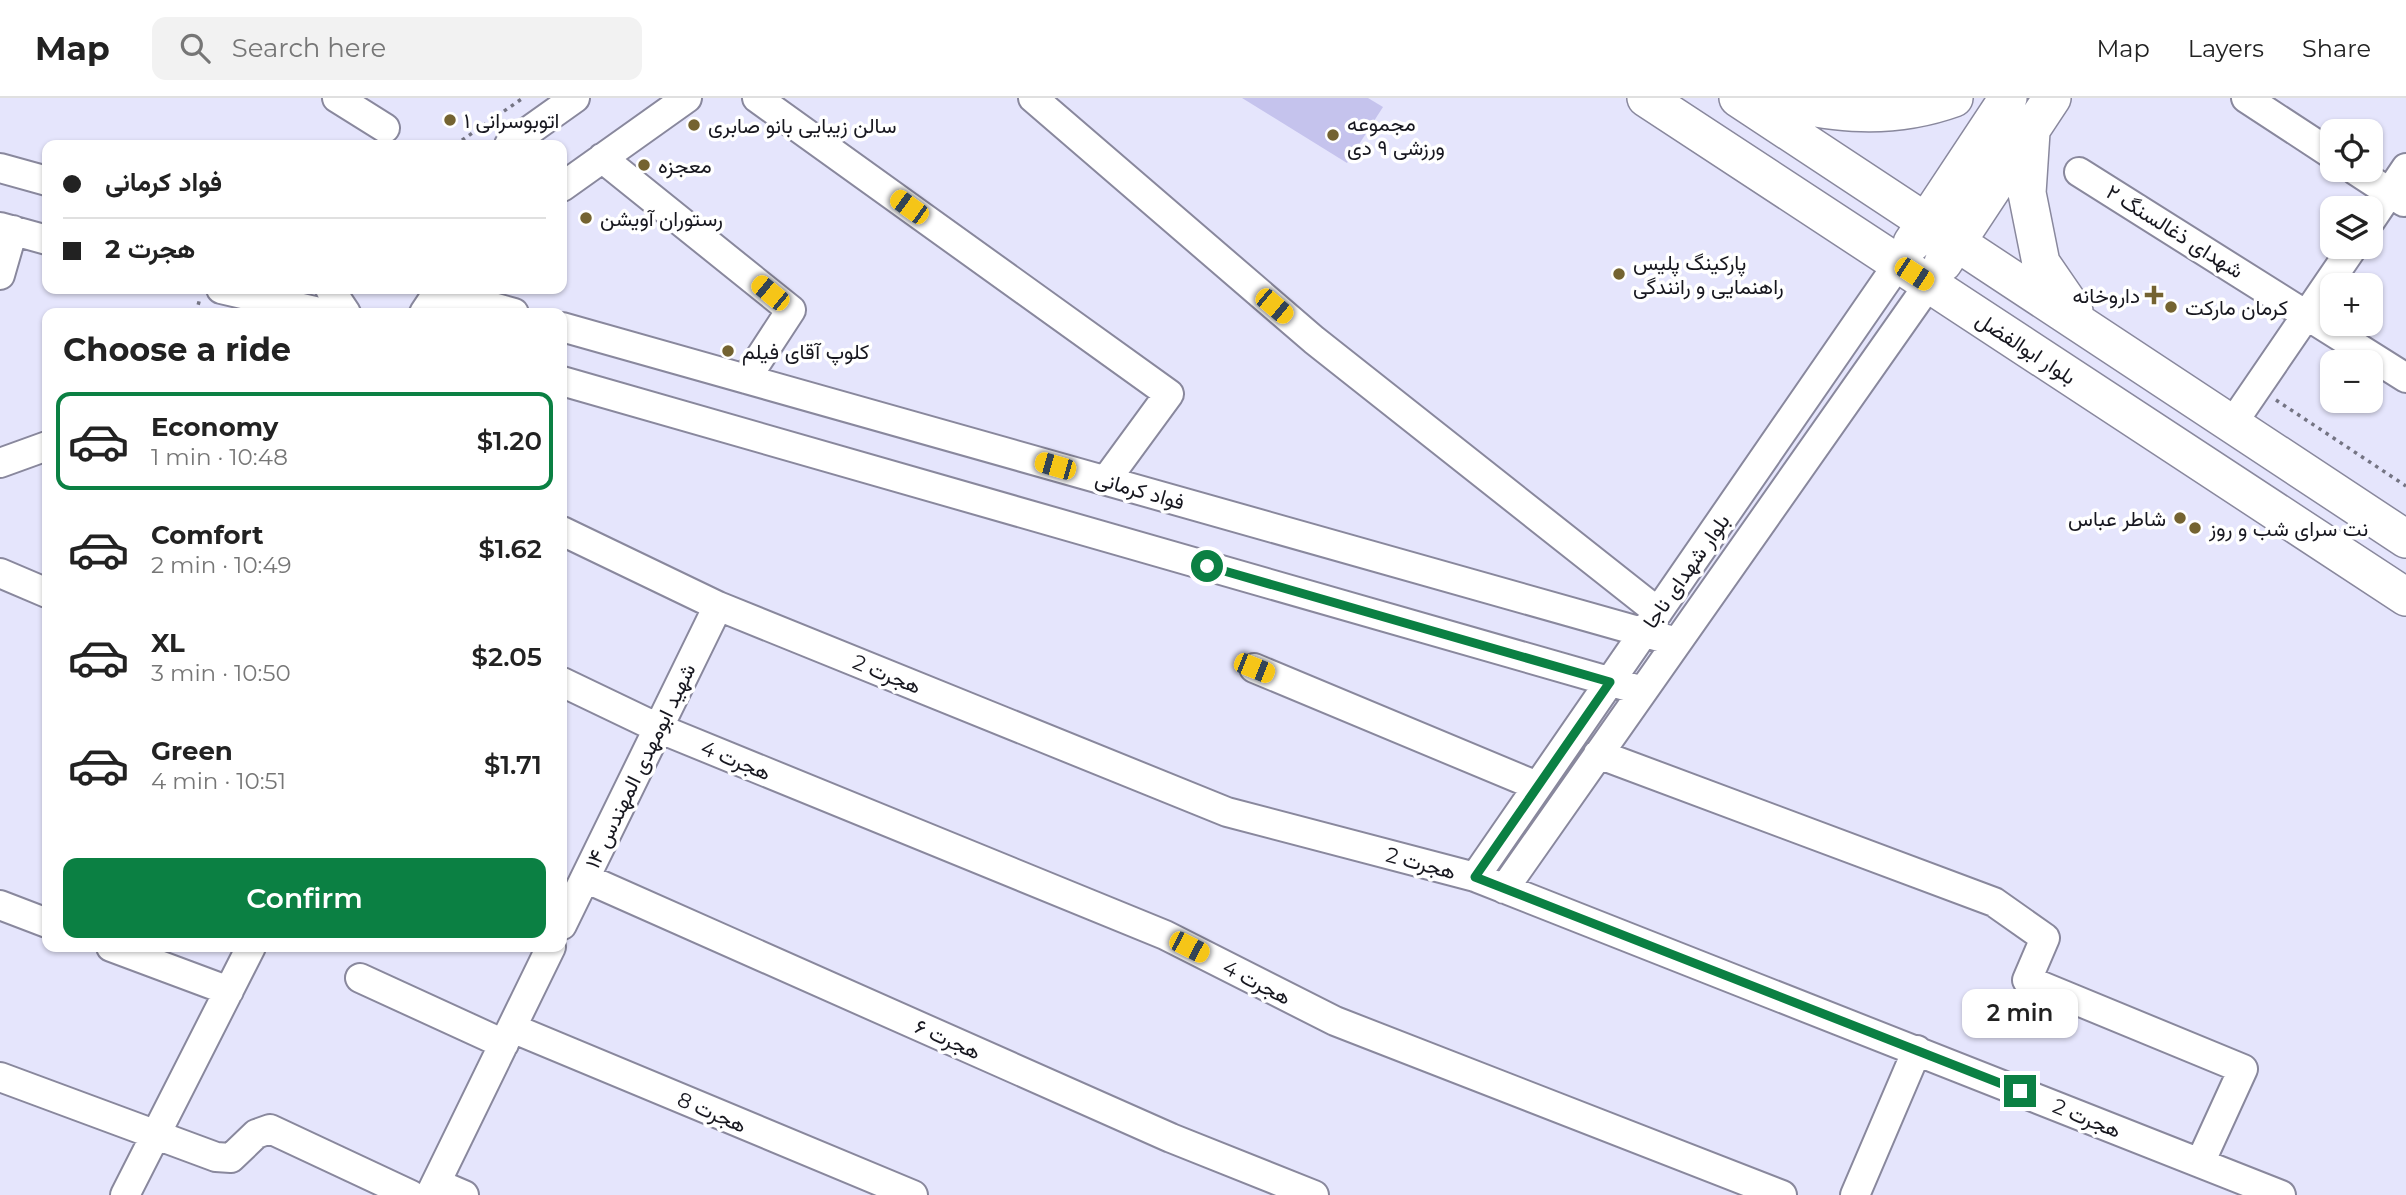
<!DOCTYPE html>
<html lang="en">
<head>
<meta charset="utf-8">
<style>
	:root { --surface:#fff; --page:#f2f2f2; --text:#222; --muted:#767676; --line:#e0e0e0; --accent:#0b8043 }
	body { margin:0; font-family:Montserrat,Vazirmatn,sans-serif; background:var(--page); color:var(--text); height:100vh; display:flex; flex-direction:column; font-size:26px; white-space:nowrap }
	* { box-sizing:border-box; margin:0 }
	p { font-size:23px; color:var(--muted) }
	.icon { flex:none; width:38px; height:38px; fill:none; stroke:currentColor; stroke-width:2; stroke-linecap:round; stroke-linejoin:round }
	.map { position:relative; flex:1; overflow:hidden }
	.side { position:absolute; left:42px; top:210px; width:525px; height:644px; display:flex; flex-direction:column; background:var(--surface); border-radius:14px; box-shadow:0 2px 5px #0004 }
	.side>* { flex:none }
	.top-card { position:absolute; left:42px; top:42px; width:525px; height:154px; border-radius:14px; box-shadow:0 2px 5px #0004; display:grid; align-content:center; height:154px; padding:0 21px; background:var(--surface) }
	.tools { position:absolute; left:2320px; top:21px; display:grid; gap:14px }
	.tools a { display:grid; place-items:center; width:63px; height:63px; border-radius:14px; background:var(--surface); box-shadow:0 2px 5px #0004; font-size:35px }
	.end { position:absolute; width:32px; height:32px; margin:-16px; border:9px solid #0b8043; background:#fff; box-shadow:0 0 0 4px #fff }
	.from { border-radius:50% }
	.bubble { position:absolute; height:49px; border-radius:14px; background:var(--surface); box-shadow:0 2px 5px #0004; font-size:23px; font-weight:600; line-height:49px; text-align:center }
	.car { position:absolute; width:21px; height:42px; margin:-21px -10px; border-radius:9px; box-shadow:0 0 5px 2px #0007; background:linear-gradient(#f5c518 24%,#345 0 40%,#f5c518 0 76%,#345 0 86%,#f5c518 0) }
	.top-card b { display:flex; align-items:center; gap:24px; height:66px; font-size:26px }
	.top-card b+b { border-top:2px solid var(--line) }
	.top-card i { width:18px; height:18px; background:var(--text) }
	ul { padding:0; list-style:none }
	li { display:flex; align-items:center; gap:21px; height:98px; margin:0 14px 10px; padding:0 7px; border:4px solid transparent; border-radius:14px }
	li div { flex:1 }
	li b { display:block; font-size:26px }
	li em { font-style:normal; font-weight:600 }
	li.active { border-color:var(--accent) }
	li>.icon { width:63px; height:63px; stroke-width:1.5 }
	h2 { padding:0 21px; font-size:32px; line-height:84px }
	.action { display:flex; gap:14px; margin-top:auto; padding:14px 21px }
	.action a { flex:1; height:80px; border-radius:14px; background:var(--accent); color:#fff; font-size:28px; font-weight:600; line-height:80px; text-align:center }
	header { display:flex; align-items:center; gap:42px; box-sizing:border-box; height:98px; padding:0 35px; background:var(--surface); border-bottom:2px solid var(--line) }
	header strong { font-size:33px }
	nav { display:flex; gap:38px; margin-inline-start:auto; font-size:24px }
	.search { width:490px; height:63px; background:var(--page); display:flex; align-items:center; gap:18px; box-sizing:border-box; padding:0 24px; border-radius:14px; color:var(--muted); font-size:26px }
	.map>svg:first-child { display:block }
	.green { fill:#c5c3ed }
	.lines { fill:none; stroke-linecap:round; stroke-linejoin:round }
	.minor-casing { stroke:#89889d; stroke-width:32 }
	.major-casing { stroke:#89889d; stroke-width:40 }
	.path { stroke:#747483; stroke-width:3.5; stroke-dasharray:3.5 5; stroke-linecap:butt }
	.minor { stroke:#fff; stroke-width:28 }
	.major { stroke:#fff; stroke-width:37 }
	.route { stroke:#0b8043; stroke-width:9 }
	.poi-dot { fill:#746331; stroke:#fff; stroke-width:2.5 }
	.labels { text-anchor:middle; dominant-baseline:central; stroke-width:7; stroke-linejoin:round; paint-order:stroke }
	.poi-label { font-size:21px; fill:#17171f; stroke:#fff; text-anchor:start }
	.street-label { font-size:21px; fill:#17171f; stroke:#fff }
</style>
</head>
<body>
<header>
<strong>Map</strong>
<div class="search"><svg class="icon" aria-label="search" viewBox="0 0 24 24"><circle cx="10" cy="10" r="6"/><path d="M15 15l6 6"/></svg>Search here</div>
<nav><a>Map</a><a>Layers</a><a>Share</a></nav>
</header>
<div class="map">
<svg width="2406" height="1097" viewBox="0 0 2406 1097">
	<rect width="100%" height="100%" fill="#e5e5fc"/>
	<!-- green -->
	<path class="green" d="M1242 0H1368L1383 9 1347 65Z"/>
	<g class="lines">
		<!-- minor casing -->
		<g class="minor-casing">
			<path id="minor" d="M337 0 385 30
				M757 0 1169 296 1106 382
				M1033 0 1314 242 1658 514
				M2246 0 2333 57
				M509 47 575 0
				M602 60 791 212 746 281
				M0 70 47 83
				M2355 72 2404 104
				M2079 74 2406 280
				M562 89 687 0
				M2371 122 2406 70
				M0 129 47 142
				M0 177 13 132
				M221 191 323 215
				M330 191 346 215
				M439 194 514 215
				M424 215 440 191
				M562 229 1677 544
				M562 283 1643 593
				M2232 326 2353 149
				M0 365 47 348
				M562 433 718 508 1227 714 1475 779 2281 1097
				M0 475 47 495
				M1254 570 1537 688
				M562 584 658 630 1165 837 1335 923 1782 1097
				M1598 656 1994 804 2045 840 2027 882 2243 971 2200 1065
				M1475 779 1898 166
				M585 780 1171 1040 1314 1097
				M1504 791 1929 186
				M0 807 47 825
				M562 827 718 508
				M111 849 229 893
				M360 880 504 946
				M512 930 913 1097
				M0 979 216 1059 231 1060 256 1036 270 1031 411 1097
				M436 1085 464 1097
				M125 1097 251 849
				M430 1097 551 849
				M1855 1097 1917 952"/>
		</g>
		<!-- major casing -->
		<g class="major-casing">
			<path id="major" d="M1646 0 2406 499
				M1738 0 2406 441
				M1769 0C1833 16 1890 23 1954 0
				M2031 34 2027 95 2041 165 2074 213
				M1912 145 2008 0
				M1943 165 2052 0"/>
		</g>
		<!-- path -->
		<path class="path" d="M455 47 523 0
			M196 215 200 200
			M2276 302 2406 388"/>
		<!-- minor -->
		<use href="#minor" class="minor"/>
		<!-- major -->
		<use href="#major" class="major"/>
	</g>
	<g class="lines">
		<!-- route -->
		<path class="route" d="M1207 468 1610 584 1475 779 2020 993"/>
	</g>
	<!-- markers -->
	<g class="poi-dot">
		<circle cx="450" cy="22" r="7"/>
		<circle cx="694" cy="27" r="7"/>
		<circle cx="1333" cy="37" r="7"/>
		<circle cx="644" cy="67" r="7"/>
		<circle cx="586" cy="120" r="7"/>
		<circle cx="1619" cy="176" r="7"/>
		<path d="M2150.5 186.5h7v7h7v7h-7v7h-7v-7h-7v-7h7z"/>
		<circle cx="2171" cy="209" r="7"/>
		<circle cx="728" cy="253" r="7"/>
		<circle cx="2180" cy="420" r="7"/>
		<circle cx="2195" cy="430" r="7"/>
	</g>
	<g class="labels">
		<!-- poi labels -->
		<g class="poi-label">
			<text x="464" y="22">اتوبوسرانی ۱</text>
			<text x="1347" y="25">مجموعه<tspan x="1347" dy="24">ورزشی ۹ دی</tspan></text>
			<text x="708" y="27">سالن زیبایی بانو صابری</text>
			<text x="658" y="67">معجزه</text>
			<text x="600" y="120">رستوران آویشن</text>
			<text x="1633" y="164">پارکینگ پلیس<tspan x="1633" dy="24">راهنمایی و رانندگی</tspan></text>
			<text x="2140" y="197" text-anchor="end">داروخانه</text>
			<text x="2185" y="209">کرمان مارکت</text>
			<text x="742" y="253">کلوپ آقای فیلم</text>
			<text x="2166" y="420" text-anchor="end">شاطر عباس</text>
			<text x="2209" y="430">نت سرای شب و روز</text>
		</g>
		<!-- street labels -->
		<g class="street-label">
			<text transform="translate(2175 133) rotate(32)">شهدای ذغالسنگ ۲</text>
			<text transform="translate(2026 250) rotate(33)">بلوار ابوالفضل</text>
			<text transform="translate(1140 392) rotate(16)">فواد کرمانی</text>
			<text transform="translate(1686 473) rotate(-55)">بلوار شهدای ناجا</text>
			<text transform="translate(887 576) rotate(22)">هجرت 2</text>
			<text transform="translate(736 662) rotate(22)">هجرت 4</text>
			<text transform="translate(640 668) rotate(-64)">شهید ابومهدی المهندس ۱۴</text>
			<text transform="translate(1421 765) rotate(15)">هجرت 2</text>
			<text transform="translate(1257 884) rotate(27)">هجرت 4</text>
			<text transform="translate(948 941) rotate(24)">هجرت ۶</text>
			<text transform="translate(712 1014) rotate(23)">هجرت 8</text>
			<text transform="translate(2087 1020) rotate(22)">هجرت 2</text>
		</g>
	</g>
</svg>
<div class="tools">
<a><svg class="icon" aria-label="locate" viewBox="0 0 24 24"><circle cx="12" cy="12" r="6"/><path d="M12 2v4M12 18v4M2 12h4M18 12h4"/></svg></a>
<a><svg class="icon" aria-label="layers" viewBox="0 0 24 24"><path d="M12 4l9 5-9 5-9-5zM3 14l9 5 9-5"/></svg></a>
<a>+</a>
<a>−</a>
</div>
<i class="end from" style="left:1207px;top:468px"></i>
<i class="end" style="left:2020px;top:993px"></i>
<div class="bubble" style="left:1962px;top:891px;width:116px">2 min</div>
<i class="car" style="left:909px;top:109px;rotate:306deg"></i>
<i class="car" style="left:1914px;top:176px;rotate:123deg"></i>
<i class="car" style="left:770px;top:195px;rotate:309deg"></i>
<i class="car" style="left:1274px;top:208px;rotate:130deg"></i>
<i class="car" style="left:1055px;top:368px;rotate:286deg"></i>
<i class="car" style="left:1254px;top:570px;rotate:112deg"></i>
<i class="car" style="left:1189px;top:849px;rotate:117deg"></i>
<div class="top-card">
<b><i class="from"></i>فواد کرمانی</b>
<b><i></i>هجرت 2</b>
</div>
<section class="side">
<h2>Choose a ride</h2>
<ul>
<li class="active"><svg class="icon" aria-label="car" viewBox="0 0 24 24"><path d="M5 17H2v-5l4-1 3-4h7l3 4 3 1v5h-3M9 17h6M6 11h13"/><circle cx="7" cy="17" r="2"/><circle cx="17" cy="17" r="2"/></svg><div><b>Economy</b><p>1 min · 10:48</p></div><em>$1.20</em></li>
<li><svg class="icon" aria-label="car" viewBox="0 0 24 24"><path d="M5 17H2v-5l4-1 3-4h7l3 4 3 1v5h-3M9 17h6M6 11h13"/><circle cx="7" cy="17" r="2"/><circle cx="17" cy="17" r="2"/></svg><div><b>Comfort</b><p>2 min · 10:49</p></div><em>$1.62</em></li>
<li><svg class="icon" aria-label="car" viewBox="0 0 24 24"><path d="M5 17H2v-5l4-1 3-4h7l3 4 3 1v5h-3M9 17h6M6 11h13"/><circle cx="7" cy="17" r="2"/><circle cx="17" cy="17" r="2"/></svg><div><b>XL</b><p>3 min · 10:50</p></div><em>$2.05</em></li>
<li><svg class="icon" aria-label="car" viewBox="0 0 24 24"><path d="M5 17H2v-5l4-1 3-4h7l3 4 3 1v5h-3M9 17h6M6 11h13"/><circle cx="7" cy="17" r="2"/><circle cx="17" cy="17" r="2"/></svg><div><b>Green</b><p>4 min · 10:51</p></div><em>$1.71</em></li>
</ul>
<div class="action"><a>Confirm</a></div>
</section>
</div>
</body>
</html>
